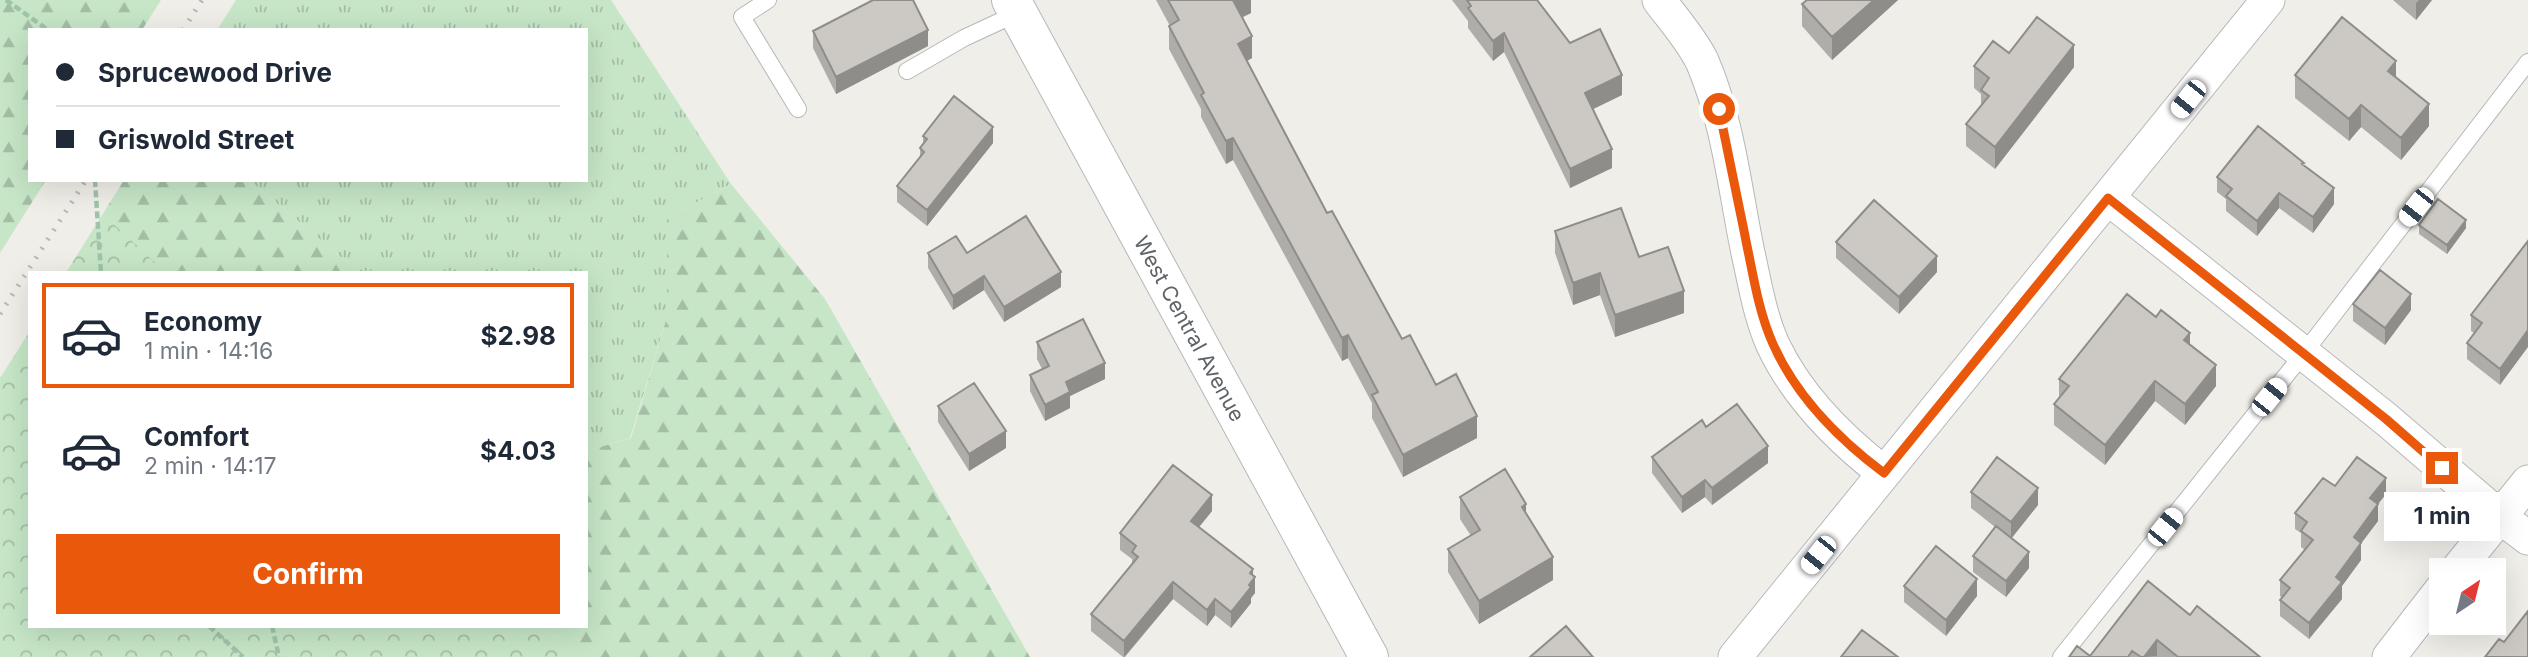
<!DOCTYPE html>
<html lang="en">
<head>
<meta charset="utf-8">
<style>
	:root { --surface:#fff; --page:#f6f6f7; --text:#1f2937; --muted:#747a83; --line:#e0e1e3; --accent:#ea580c }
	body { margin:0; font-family:Inter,sans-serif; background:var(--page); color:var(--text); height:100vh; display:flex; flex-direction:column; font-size:26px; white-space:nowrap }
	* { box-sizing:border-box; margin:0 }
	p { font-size:23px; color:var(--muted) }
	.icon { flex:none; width:38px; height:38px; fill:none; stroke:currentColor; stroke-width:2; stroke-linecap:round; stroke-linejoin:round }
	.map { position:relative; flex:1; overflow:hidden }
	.details { position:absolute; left:28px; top:271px; width:560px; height:357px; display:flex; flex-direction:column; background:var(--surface); border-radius:0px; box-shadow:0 7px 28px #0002 }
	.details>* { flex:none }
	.hud { position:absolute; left:28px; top:28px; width:560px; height:154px; border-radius:0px; box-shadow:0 7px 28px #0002; display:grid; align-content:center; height:154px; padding:0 28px; background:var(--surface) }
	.needle { width:46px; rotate:35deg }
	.fabs { position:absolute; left:2429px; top:558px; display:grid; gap:14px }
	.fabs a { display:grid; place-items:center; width:77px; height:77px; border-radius:0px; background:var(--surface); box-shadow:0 7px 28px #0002; font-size:35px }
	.end { position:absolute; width:32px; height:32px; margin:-16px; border:9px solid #ea580c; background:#fff; box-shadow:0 0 0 4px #fff }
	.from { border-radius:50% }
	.bubble { position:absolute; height:49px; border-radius:0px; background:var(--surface); box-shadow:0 7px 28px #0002; font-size:23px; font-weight:700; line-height:49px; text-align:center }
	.car { position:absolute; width:21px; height:42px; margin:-21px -10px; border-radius:9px; box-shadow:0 0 5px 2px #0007; background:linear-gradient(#fff 24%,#345 0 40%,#fff 0 76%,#345 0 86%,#fff 0) }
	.hud b { display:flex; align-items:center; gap:24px; height:66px; font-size:26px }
	.hud b+b { border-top:2px solid var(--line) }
	.hud i { width:18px; height:18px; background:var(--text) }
	ul { padding:12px 0 0; list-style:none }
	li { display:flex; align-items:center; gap:21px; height:105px; margin:0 14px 10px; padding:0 14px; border:4px solid transparent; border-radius:0px }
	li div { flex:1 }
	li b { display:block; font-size:26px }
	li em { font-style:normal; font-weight:700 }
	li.active { border-color:var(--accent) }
	li>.icon { width:63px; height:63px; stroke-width:1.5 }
	.cta { display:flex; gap:14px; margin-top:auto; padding:14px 28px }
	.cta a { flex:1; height:80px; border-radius:0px; background:var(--accent); color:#fff; font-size:28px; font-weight:700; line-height:80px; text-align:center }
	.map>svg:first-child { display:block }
	.grass { fill:url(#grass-tufts) }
	.forest { fill:url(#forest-firs) }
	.park { fill:url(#park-crowns) }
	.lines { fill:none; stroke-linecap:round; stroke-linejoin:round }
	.lane-casing { stroke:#b5b8bb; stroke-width:18 }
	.street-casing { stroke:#b5b8bb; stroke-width:35 }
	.secondary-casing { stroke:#b4b7bb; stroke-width:40 }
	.path { stroke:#9ec4a9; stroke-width:4.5; stroke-dasharray:7 3.5; stroke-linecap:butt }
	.lane { stroke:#fff; stroke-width:16 }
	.street { stroke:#fff; stroke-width:33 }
	.secondary { stroke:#fff; stroke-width:38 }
	.rail { stroke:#b6b7b7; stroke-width:5; stroke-dasharray:2 9; stroke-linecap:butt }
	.wall { fill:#afada9 }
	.shaded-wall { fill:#8f8d89 }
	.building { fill:#ccc9c4; stroke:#8f8d89; stroke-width:2 }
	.route { stroke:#ea580c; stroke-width:9 }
	.labels { text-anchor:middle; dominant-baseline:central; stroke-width:6; stroke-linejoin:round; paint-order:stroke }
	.street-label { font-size:21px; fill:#5f6367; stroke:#fff }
</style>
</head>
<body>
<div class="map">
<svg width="2528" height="657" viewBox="0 0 2528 657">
	<defs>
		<pattern id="grass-tufts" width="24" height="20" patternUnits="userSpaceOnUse" patternTransform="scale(1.75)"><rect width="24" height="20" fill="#c6e6c7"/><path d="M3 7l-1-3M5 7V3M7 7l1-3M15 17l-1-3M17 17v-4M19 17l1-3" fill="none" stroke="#a4bea5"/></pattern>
		<pattern id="forest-firs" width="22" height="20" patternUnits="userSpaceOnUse" patternTransform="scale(1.75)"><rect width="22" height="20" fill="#c6e6c7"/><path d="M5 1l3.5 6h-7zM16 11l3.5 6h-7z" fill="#a4bea5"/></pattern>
		<pattern id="park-crowns" width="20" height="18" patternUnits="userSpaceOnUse" patternTransform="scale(1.75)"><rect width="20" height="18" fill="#c6e6c7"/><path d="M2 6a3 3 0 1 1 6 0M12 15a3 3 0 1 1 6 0" fill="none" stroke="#a4bea5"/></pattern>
	</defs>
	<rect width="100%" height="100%" fill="#f0eee8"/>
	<!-- grass -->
	<path class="grass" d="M236 0H611L731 184 667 218V317L630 438 586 451V273H360L249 180H586V30H217Z"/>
	<!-- forest -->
	<path class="forest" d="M0 0H161L142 30H30V180H46L0 253Z
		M124 180H249L360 273H66Z
		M731 184 825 299 1030 657H576L544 627 586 626V451L631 438 667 317V218Z"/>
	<!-- park -->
	<path class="park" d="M103 214 166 273H66Z
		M30 331V626L544 627 576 657H0V378Z"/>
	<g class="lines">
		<!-- lane casing -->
		<g class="lane-casing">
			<path id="lane" d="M768 0 742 17 798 109
				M907 71 964 38 1018 13
				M2061 657 2304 353 2528 62"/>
		</g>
		<!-- street casing -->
		<g class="street-casing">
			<path id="street" d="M1659 0C1674 20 1691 39 1702 61 1728 121 1735 190 1748 253 1755 284 1760 316 1773 345 1797 396 1840 439 1884 473
				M2108 198 2386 419 2499 516 2528 538
				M2457 570 2528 482
				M1735 657 2268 0
				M2389 657 2441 590"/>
		</g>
		<!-- secondary casing -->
		<g class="secondary-casing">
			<g id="secondary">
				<path id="s1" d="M1011 0 1369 657"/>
			</g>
		</g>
		<!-- path -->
		<path class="path" d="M6 0 48 30
			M95 180 101 273
			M209 626 243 657
			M272 626 279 657"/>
		<!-- lane -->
		<use href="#lane" class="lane"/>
		<!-- street -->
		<use href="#street" class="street"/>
		<!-- secondary -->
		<use href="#secondary" class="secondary"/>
		<!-- rail -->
		<path class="rail" d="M183 30 202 0
			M0 314 86 180"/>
	</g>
	<!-- wall -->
	<path class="wall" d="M1156 0H1251V13L1242 17 1252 58 1247 61 1327 213 1402 339 1436 385 1477 438 1403 477 1372 418V403L1348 358 1342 361 1233 160 1226 164 1201 117V109L1169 49V26H1170Z
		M1452 0H1537L1570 43 1622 95 1593 109 1612 168 1570 188 1504 52 1493 61 1468 28V21Z
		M1807 0H1898L1832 60 1802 26V4Z
		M2393 0H2432L2416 20Z
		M813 31 928 46 836 94 813 48Z
		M2009 53 2074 67 1995 169 1966 146V124L1981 105V94L1974 88V66Z
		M2295 75 2396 77 2429 126 2401 160 2361 127 2349 141 2295 98Z
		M923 136 993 143 927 226 897 202V186L920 158V148L923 144Z
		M2304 166 2334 204 2313 233 2279 208 2257 236 2226 211V199L2217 192V177Z
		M2419 225 2466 228 2447 254 2419 234Z
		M1555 231 1639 257 1684 313 1615 337 1600 295 1573 305 1555 253Z
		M2528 241 2500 385 2467 359V343L2474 333 2471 331V315Z
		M1836 242 1937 272 1899 314 1836 258Z
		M928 253H967L1061 287 1004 322 984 290 953 310 928 268Z
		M2353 304 2411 310 2385 345 2353 321Z
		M1037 342 1105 379 1070 396V408L1045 421 1030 391V375L1042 369 1037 359Z
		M2190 345 2216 386 2185 425 2155 401 2105 465 2054 425V404L2059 398V379Z
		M938 406 1006 448 969 471 938 422Z
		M1706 427 1768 463 1712 505 1705 497 1682 513 1652 473V457Z
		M2335 486 2386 494 2378 504V521L2361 543V560L2342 586V599L2309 639 2280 616V600L2282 598 2280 596V580L2305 550 2301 547V533L2295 529V513Z
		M1971 492 2038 505 2011 538 2029 568 2006 597 1973 572V556L1995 527 1971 508Z
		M1460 497 1526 515 1553 580 1479 624 1448 572V549L1471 536 1460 519Z
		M1212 511 1199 527 1253 575 1255 593 1251 598V603L1231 628 1215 615 1207 626 1173 599 1125 657H1123L1091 631V614L1132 564V559L1120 550V533Z
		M1904 586 1977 596 1946 636 1904 602Z
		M2190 615 2260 657H2069L2090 656Z"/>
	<!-- shaded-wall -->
	<path class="shaded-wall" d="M1233 0H1251V13L1233 22Z
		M1874 0H1898L1832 60V37Z
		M2419 0H2432L2416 20V3Z
		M928 30V46L836 94V77Z
		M1504 33V52L1493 61V41Z
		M1252 36V58L1238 66V44Z
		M2074 45V67L1995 169V147Z
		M2396 61V83L2388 71Z
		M1622 75V95L1585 113V93Z
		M2429 104V126L2401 160V138Z
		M2361 105V127L2349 141V119Z
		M993 127V143L927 226V210Z
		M1233 138V160L1226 164V141Z
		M1612 149V168L1570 188V169Z
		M2334 188V204L2313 233V217Z
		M2279 193V208L2257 236V221Z
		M2466 220V228L2447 254V245Z
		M1937 256V272L1899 314V297Z
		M1061 272V287L1004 322V307Z
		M1600 273V295L1573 305V283Z
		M984 276V290L953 310V296Z
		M1684 291V313L1615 337V315Z
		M2411 294V310L2385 345V328Z
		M2528 319V347L2500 385V369Z
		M2190 333V353L2184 340Z
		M1348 335V358L1342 361V338Z
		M1105 363V379L1070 396V408L1045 421V405L1066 382Z
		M2216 365V386L2185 425V404Z
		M2155 381V401L2105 465V445Z
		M1477 416V438L1403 477V455Z
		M1006 431V448L969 471V454Z
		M1768 446V463L1712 505V488Z
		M2386 478V494L2370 514V498Z
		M1705 480V497L1682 513V497Z
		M2038 488V505L2011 539V522Z
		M1212 495V511L1191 537V521Z
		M1526 504V527L1522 507Z
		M2378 504V521L2354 553V537Z
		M2361 543V560L2342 586V599L2309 639V623L2336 577Z
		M2029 552V568L2006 597V581Z
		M1553 557V580L1479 624V601Z
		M1253 569V580L1255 577V593L1251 598V603L1231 628V612Z
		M1977 579V596L1946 636V620Z
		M1173 582V599L1124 657V641Z
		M1215 599V615L1207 626V610Z
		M2157 640V656L2144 657Z"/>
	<!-- building -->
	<path class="building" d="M873 0H913L928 30 836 77 813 31Z
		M1168 0H1233L1252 36 1238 44 1327 213 1332 211 1402 339 1410 335 1436 385 1456 374 1477 416 1403 455 1372 395 1378 392 1348 335 1342 338 1233 138 1226 141 1201 95 1204 93 1169 26 1179 20Z
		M1467 0H1537L1570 43 1600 29 1622 75 1585 93 1612 149 1570 169 1504 33 1493 41 1468 8 1471 6Z
		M1807 0H1874L1832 37 1802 4Z
		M2037 17 2074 45 1995 147 1966 124 1989 96 1981 90 1989 78 1974 66 1993 41 2009 53Z
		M2342 17 2396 61 2388 71 2429 104 2401 138 2361 105 2349 119 2295 75Z
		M954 96 993 127 927 210 897 186 924 152 920 148 927 139 923 136Z
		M2258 126 2304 163 2302 164 2334 188 2313 217 2279 193 2257 221 2226 196 2232 189 2217 177Z
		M2438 199 2466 220 2447 245 2419 225Z
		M1874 200 1937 256 1899 297 1836 242Z
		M1621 208 1639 257 1668 247 1684 291 1615 315 1600 273 1573 283 1555 231Z
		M1026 216 1061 272 1004 307 984 276 953 296 928 253 956 236 967 253Z
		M2528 241V330L2500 369 2467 343 2482 323 2471 315Z
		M2380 270 2411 294 2385 328 2353 304Z
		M2127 294 2156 317 2161 310 2190 333 2184 340 2216 365 2185 404 2155 381 2105 445 2054 404 2069 386 2059 379Z
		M1083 319 1105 363 1066 382 1070 392 1045 405 1030 375 1049 366 1037 342Z
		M974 383 1006 431 969 454 938 406Z
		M1737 404 1768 446 1712 488 1705 480 1682 497 1652 457 1702 420 1706 427Z
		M1997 457 2038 488 2011 522 1971 492Z
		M2357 457 2386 478 2370 498 2378 504 2354 537 2361 543 2336 577 2342 582 2309 623 2280 600 2290 588 2280 580 2313 540 2301 531 2307 522 2295 513 2323 478 2335 486Z
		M1173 465 1212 495 1191 521 1253 569 1250 573 1255 577 1249 585 1251 587 1231 612 1215 599 1207 610 1173 582 1124 641 1091 614 1138 557 1132 552 1136 546 1120 533Z
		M1505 469 1526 504 1522 507 1553 557 1479 601 1448 549 1480 530 1460 497Z
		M1996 526 2029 552 2006 581 1973 556Z
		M1936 546 1977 579 1946 620 1904 586Z
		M2148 581 2190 615 2197 606 2260 657H2178L2157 640 2144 657H2141L2132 651 2128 657H2069L2077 646 2090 656Z
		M2528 611V657H2485L2499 639 2504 642Z
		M1566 626 1593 657H1530Z
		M1862 630 1898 657H1841Z"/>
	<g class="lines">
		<!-- route -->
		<path class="route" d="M1719 109C1728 154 1738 200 1747 246 1754 279 1759 313 1773 344 1796 396 1840 440 1884 473L2108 198 2386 419 2442 468"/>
	</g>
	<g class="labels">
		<!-- street labels -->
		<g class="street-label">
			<text stroke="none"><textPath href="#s1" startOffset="374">West Central Avenue</textPath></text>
		</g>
	</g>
</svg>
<div class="fabs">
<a><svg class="needle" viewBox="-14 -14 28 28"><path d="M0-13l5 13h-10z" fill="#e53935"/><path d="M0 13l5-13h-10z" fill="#747a83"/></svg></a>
</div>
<i class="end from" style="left:1719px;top:109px"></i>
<i class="end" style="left:2442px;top:468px"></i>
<div class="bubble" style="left:2384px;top:492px;width:116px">1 min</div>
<i class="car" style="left:2188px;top:99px;rotate:219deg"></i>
<i class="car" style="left:2416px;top:207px;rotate:218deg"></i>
<i class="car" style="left:2269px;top:397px;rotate:39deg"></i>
<i class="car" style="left:2165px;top:527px;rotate:39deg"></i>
<i class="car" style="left:1818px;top:555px;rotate:219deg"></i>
<div class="hud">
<b><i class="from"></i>Sprucewood Drive</b>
<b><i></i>Griswold Street</b>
</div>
<section class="details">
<ul>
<li class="active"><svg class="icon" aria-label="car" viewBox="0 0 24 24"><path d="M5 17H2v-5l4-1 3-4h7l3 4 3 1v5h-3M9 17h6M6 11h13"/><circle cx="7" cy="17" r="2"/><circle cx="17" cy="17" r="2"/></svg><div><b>Economy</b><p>1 min · 14:16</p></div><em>$2.98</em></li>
<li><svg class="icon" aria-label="car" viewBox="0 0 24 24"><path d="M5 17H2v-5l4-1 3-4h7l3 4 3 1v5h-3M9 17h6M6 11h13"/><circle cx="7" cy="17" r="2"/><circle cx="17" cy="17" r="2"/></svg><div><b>Comfort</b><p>2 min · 14:17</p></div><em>$4.03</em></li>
</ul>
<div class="cta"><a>Confirm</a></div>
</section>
</div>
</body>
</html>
